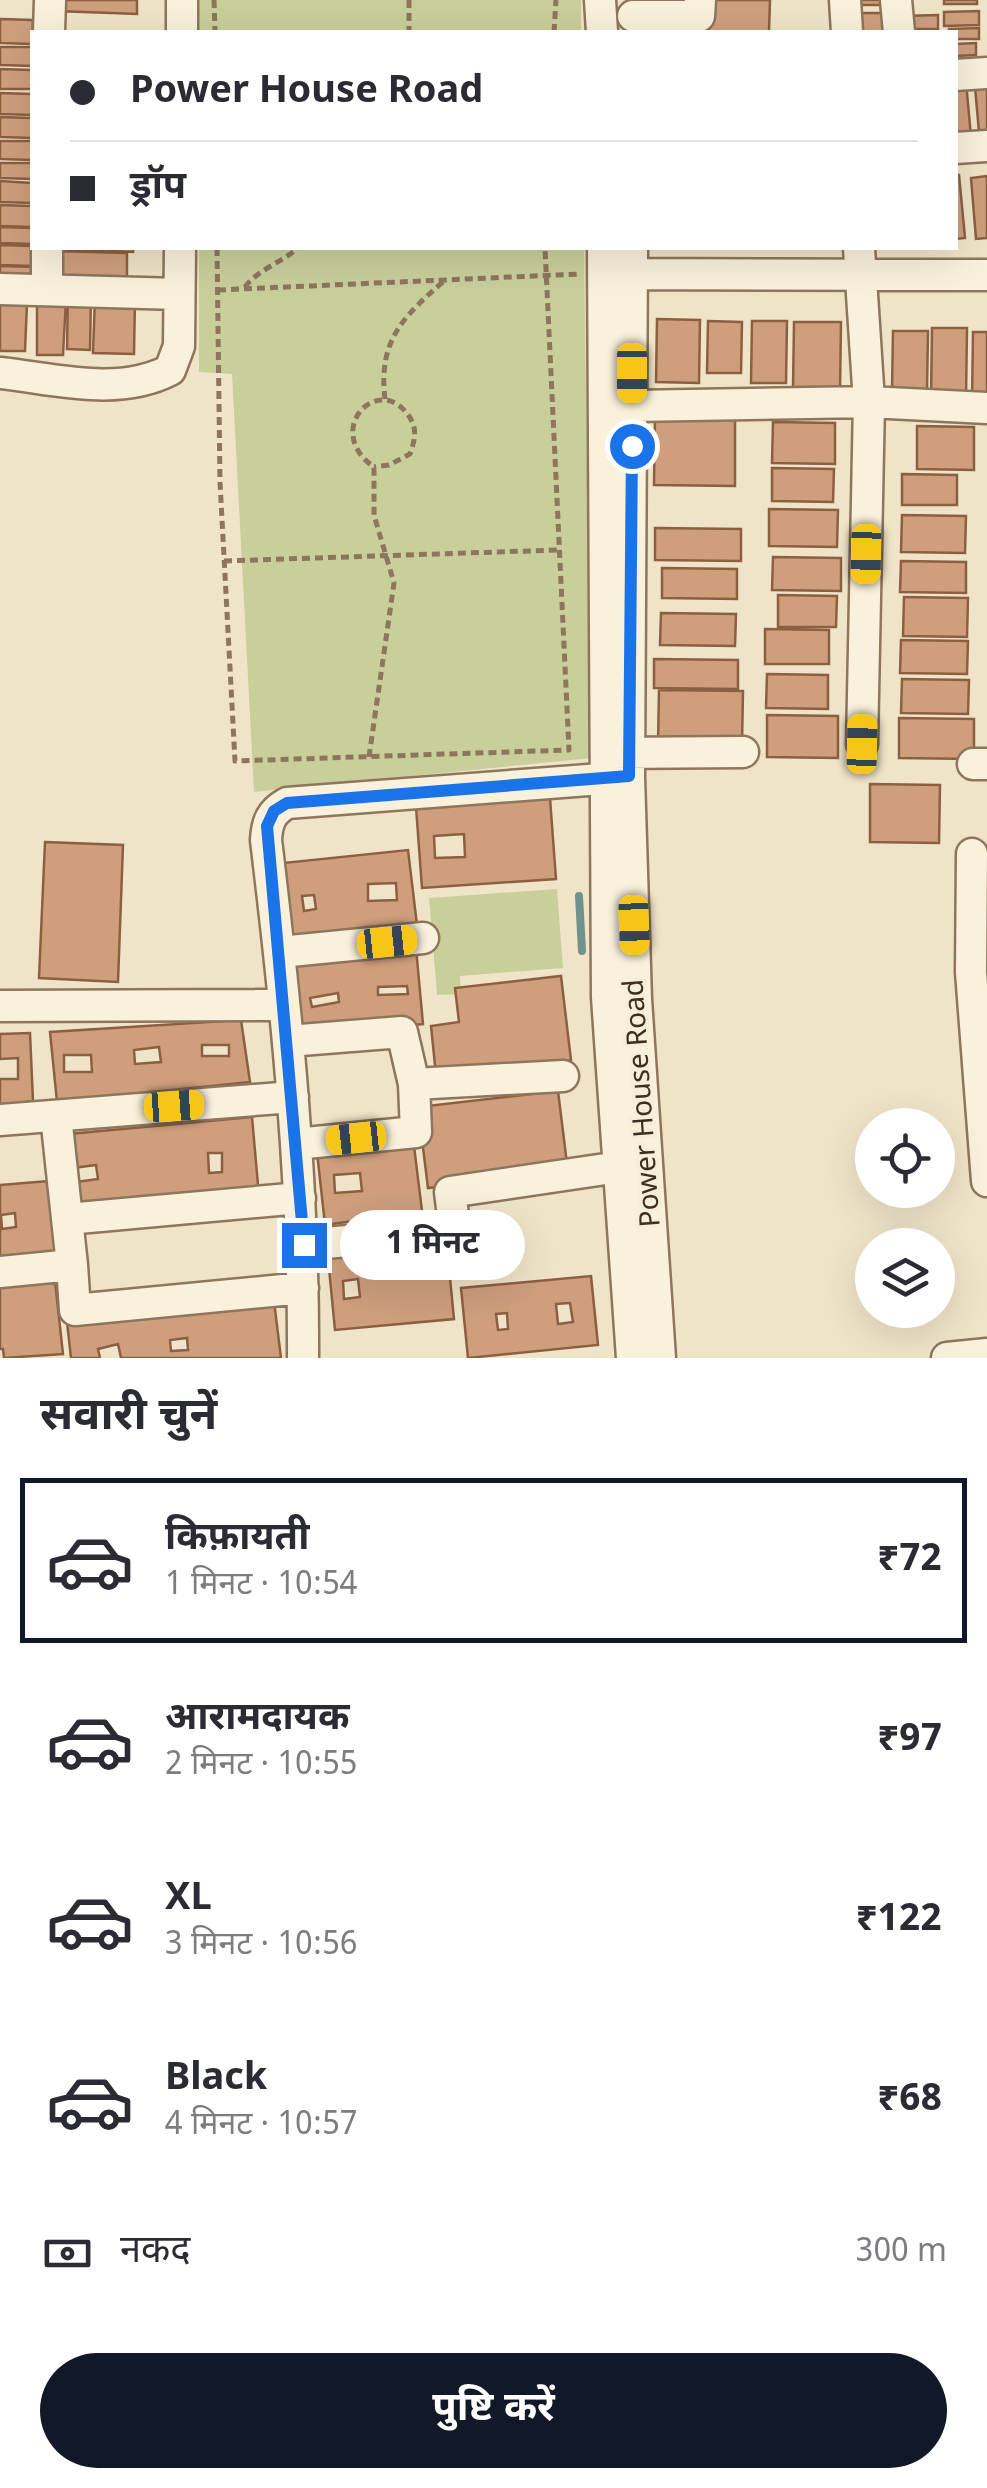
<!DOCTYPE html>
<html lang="hi">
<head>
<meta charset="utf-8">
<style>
	:root { --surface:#fff; --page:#f2f2f3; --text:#2b2b33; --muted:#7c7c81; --line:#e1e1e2; --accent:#111827 }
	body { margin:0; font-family:Georgia,"Noto Sans Devanagari",serif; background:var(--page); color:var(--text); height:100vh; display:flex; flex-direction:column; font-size:38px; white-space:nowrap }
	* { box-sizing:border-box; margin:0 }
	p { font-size:32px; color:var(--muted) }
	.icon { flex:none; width:55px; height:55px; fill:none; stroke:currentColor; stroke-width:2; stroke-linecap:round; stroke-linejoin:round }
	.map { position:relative; height:1358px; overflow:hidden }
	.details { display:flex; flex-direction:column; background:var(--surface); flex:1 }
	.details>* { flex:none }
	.top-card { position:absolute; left:30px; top:30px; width:928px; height:220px; border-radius:0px; box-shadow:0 10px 40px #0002; display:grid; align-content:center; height:220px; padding:0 40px; background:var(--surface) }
	.fabs { position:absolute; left:855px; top:1108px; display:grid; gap:20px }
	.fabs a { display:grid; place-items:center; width:100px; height:100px; border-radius:50%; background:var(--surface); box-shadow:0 10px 40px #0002; font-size:50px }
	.end { position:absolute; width:45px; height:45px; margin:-22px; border:12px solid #1a73e8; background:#fff; box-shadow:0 0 0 5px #fff }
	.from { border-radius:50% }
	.bubble { position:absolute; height:70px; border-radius:35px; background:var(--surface); box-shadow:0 10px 40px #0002; font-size:32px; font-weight:700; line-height:70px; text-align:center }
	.car { position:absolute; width:30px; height:60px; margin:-30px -15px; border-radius:12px; box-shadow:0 0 8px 2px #0007; background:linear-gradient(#f5c518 24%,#345 0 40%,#f5c518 0 76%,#345 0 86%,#f5c518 0) }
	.top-card b { display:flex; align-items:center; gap:35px; height:95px; font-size:38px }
	.top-card b+b { border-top:2px solid var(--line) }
	.top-card i { width:25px; height:25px; background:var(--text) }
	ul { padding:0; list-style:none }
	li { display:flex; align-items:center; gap:30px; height:165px; margin:0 20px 15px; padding:0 20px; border:5px solid transparent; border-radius:0px }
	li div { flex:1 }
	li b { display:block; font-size:38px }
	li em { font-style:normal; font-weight:700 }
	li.current { border-color:var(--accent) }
	li>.icon { width:90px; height:90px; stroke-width:1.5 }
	h2 { padding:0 40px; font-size:45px; line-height:120px }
	.pay { display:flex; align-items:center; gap:25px; height:110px; padding:0 40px; font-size:38px }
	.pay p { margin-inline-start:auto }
	.button { display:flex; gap:20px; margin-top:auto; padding:20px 40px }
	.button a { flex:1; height:115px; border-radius:60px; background:var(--accent); color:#fff; font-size:40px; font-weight:700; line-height:115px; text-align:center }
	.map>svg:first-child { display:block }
	.green { fill:#c9cf9b }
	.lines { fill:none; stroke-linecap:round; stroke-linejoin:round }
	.stream { stroke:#6f938a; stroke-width:8 }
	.building { fill:#cf9f7d; stroke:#8d5f41; stroke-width:2.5; fill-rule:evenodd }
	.minor-casing { stroke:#8d765c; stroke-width:35 }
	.path { stroke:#8d765c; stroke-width:5; stroke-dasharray:8 5; stroke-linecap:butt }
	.minor { stroke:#faf1dc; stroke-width:30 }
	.route { stroke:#1a73e8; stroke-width:12 }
	.labels { text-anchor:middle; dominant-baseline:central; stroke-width:8; stroke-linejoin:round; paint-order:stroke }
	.street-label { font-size:28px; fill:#3d2e20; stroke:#f7eed8 }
</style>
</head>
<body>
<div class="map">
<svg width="987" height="1358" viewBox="0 0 987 1358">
	<rect width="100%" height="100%" fill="#f0e4c8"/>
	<!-- green -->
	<path class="green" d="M199 0H581V32H199Z
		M199 248H584L591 758 254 792 232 374 199 372Z
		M557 889 563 968 460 976 461 994 437 995 429 898Z"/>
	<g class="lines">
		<!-- stream -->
		<path class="stream" d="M579 896 582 951"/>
	</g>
	<!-- building -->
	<path class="building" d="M56 0H137V14L56 11Z
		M709 0H770L769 32H709Z
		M849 0H881V5H849Z
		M944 0H977V4H944Z
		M979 11V25L944 26V12Z
		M850 13H885L886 32H850Z
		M938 15V29H903L902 16Z
		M0 19 33 20 32 44 0 43Z
		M979 28V39H955V32H949V29Z
		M976 43V55L955 56V44Z
		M0 47H32V66L0 65Z
		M0 69 32 70V89H0Z
		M966 82 971 137 955 139V83Z
		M987 86V132H979L975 87Z
		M0 93 32 94V115L0 114Z
		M0 117 32 118V138L0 137Z
		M0 141H32V160L0 159Z
		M0 163H32V179L0 178Z
		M959 175 965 238 955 239V176Z
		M987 176V238L976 239 971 178Z
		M0 181 32 183V203L0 202Z
		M0 205 32 206V227L0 226Z
		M0 227 32 228V244L0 243Z
		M0 245 32 246 34 266 0 265Z
		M51 248H133V252Z
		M54 251 127 253V285L53 283Z
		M0 266 35 267 33 280 0 279Z
		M68 294 91 295 90 350 67 349Z
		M37 296 66 299 63 355H37Z
		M95 297 135 299 134 354 93 353Z
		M0 302 27 303 25 351H0Z
		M657 319 700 320 699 383 656 382Z
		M708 321 742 322 741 373H707Z
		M752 321H787L786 383H751Z
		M794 322H841L840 391 793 390Z
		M932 328H967L966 399H931Z
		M893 331H928L927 392 892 391Z
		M973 332H987V403L972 402Z
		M655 417 735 418V486L654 485Z
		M773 422 835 423V464L772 463Z
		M917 426 974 427V470L917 469Z
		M772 468 834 469 833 502 772 501Z
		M902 474 957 475V505H902Z
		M769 509 838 510 837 547 769 546Z
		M902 515 966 516 965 553 901 552Z
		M655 528 741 529V561L655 560Z
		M773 557 841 558V591L772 590Z
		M901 561 966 562V593L900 592Z
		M662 568 737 569V599L662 598Z
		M778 595 837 596 836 627H778Z
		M904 597 968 598 967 637 903 636Z
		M661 613 736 614 735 646 660 645Z
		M765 629 829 630V664H765Z
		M901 640 968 641 967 674 900 673Z
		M654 659 738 660V689L654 688Z
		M767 674 828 675V709L766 708Z
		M902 679 969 680 968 714 901 713Z
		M659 690 743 691 742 745 658 744Z
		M767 715 838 716V758L767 757Z
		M899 718 974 719V759L899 758Z
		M870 784 940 785 939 843 870 842Z
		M550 798 556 879 422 888 416 807ZM464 834 465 857 435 858 434 836Z
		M45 842 123 845 118 982 39 978Z
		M408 850 417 925 291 938 283 863ZM396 883 397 900 368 901V884ZM314 895 316 909 304 911 302 896Z
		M416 948 423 1024 298 1036 290 960ZM407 986 408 994 378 995V987ZM338 993 339 1002 312 1007 310 998Z
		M561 976 571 1060 436 1075 431 1026 459 1022 455 988Z
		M241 1020 250 1082 57 1102 50 1032ZM202 1045H229V1056H202ZM159 1047 161 1062 135 1064 134 1050ZM64 1055H91L92 1072H64Z
		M30 1033 33 1101 0 1105V1079H18V1058L0 1059V1034Z
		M558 1091 568 1172 428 1188 418 1107Z
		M252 1117 259 1196 75 1208 69 1134ZM208 1153H222V1172L209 1173ZM96 1165 98 1179 76 1182 73 1168Z
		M413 1138 422 1211 325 1225 317 1152ZM360 1173 362 1191 335 1193 334 1175Z
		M48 1181 56 1257 0 1262V1185ZM15 1213 16 1227 2 1229 1 1215Z
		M447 1247 454 1319 335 1330 328 1258ZM358 1279 360 1297 344 1299 343 1281Z
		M591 1276 598 1345 468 1358 461 1288ZM570 1303 573 1322 558 1324 556 1304ZM507 1313 508 1329 498 1330 496 1314Z
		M55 1281 63 1354 4 1358 3 1349H0V1287Z
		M274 1301 281 1358H121L118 1344 98 1349 100 1358H71L67 1322ZM187 1338 188 1350 171 1351 170 1340Z"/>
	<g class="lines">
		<!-- minor casing -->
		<g class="minor-casing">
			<path id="minor" d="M600 0 602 32
				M845 0 847 32
				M896 0 899 32
				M633 16H699L700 0
				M49 32 50 0
				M182 32V0
				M955 75 987 73
				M955 148 987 146
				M603 248 607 997 632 1358
				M632 248 629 777 636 999 660 1358
				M859 248 869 402 862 744
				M615 274 987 275
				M0 289 179 294
				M47 289V248
				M0 373C56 379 118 397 170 370L179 346 180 248
				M632 406 869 402 987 408
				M611 753 743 752
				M973 764H987
				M972 854 971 972 987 1181
				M280 952 423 938
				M0 1006 284 1005
				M288 1041 402 1032 414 1084 416 1132 296 1144
				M414 1084 563 1076
				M0 1120 293 1097
				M67 1219 300 1198
				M304 1245 455 1231 450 1192 619 1167
				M72 1265 75 1310 303 1288
				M0 1272 72 1265 56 1116
				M303 1358C304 1185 287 1012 266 840 267 822 271 812 287 803L627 777
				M947 1358 987 1354"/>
		</g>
		<!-- path -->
		<path class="path" d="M214 0 215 32
			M409 0V32
			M554 32 556 0
			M217 248 220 482 235 761 569 750 545 248
			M245 287C256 271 282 262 298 248
			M218 290 580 274
			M385 399C378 340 403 317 445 280
			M224 561 558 550
			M369 757 394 583 374 515V467C324 432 374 376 405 411 418 426 416 437 410 454L389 465 374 467"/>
		<!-- minor -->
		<use href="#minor" class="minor"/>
	</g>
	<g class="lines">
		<!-- route -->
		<path class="route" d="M304 1245 267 826 274 811 287 803 629 776 632 446"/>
	</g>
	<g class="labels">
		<!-- street labels -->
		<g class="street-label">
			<text transform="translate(644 1103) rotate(-94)">Power House Road</text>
		</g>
	</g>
</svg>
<div class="fabs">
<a><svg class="icon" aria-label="locate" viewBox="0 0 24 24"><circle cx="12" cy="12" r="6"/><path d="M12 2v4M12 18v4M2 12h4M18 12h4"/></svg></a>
<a><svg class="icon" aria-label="layers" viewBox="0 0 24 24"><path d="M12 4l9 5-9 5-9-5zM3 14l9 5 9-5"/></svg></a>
</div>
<i class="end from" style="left:632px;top:446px"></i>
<i class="end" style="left:304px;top:1245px"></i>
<div class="bubble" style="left:340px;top:1210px;width:185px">1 मिनट</div>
<i class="car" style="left:632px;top:373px;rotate:180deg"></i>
<i class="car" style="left:866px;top:554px;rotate:181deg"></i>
<i class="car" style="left:862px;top:744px;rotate:1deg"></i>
<i class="car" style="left:634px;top:925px;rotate:178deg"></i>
<i class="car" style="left:387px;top:942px;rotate:84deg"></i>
<i class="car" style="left:174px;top:1106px;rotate:86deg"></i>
<i class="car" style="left:356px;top:1138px;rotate:264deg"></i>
<div class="top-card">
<b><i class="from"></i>Power House Road</b>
<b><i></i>ड्रॉप</b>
</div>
</div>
<section class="details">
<h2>सवारी चुनें</h2>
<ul>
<li class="current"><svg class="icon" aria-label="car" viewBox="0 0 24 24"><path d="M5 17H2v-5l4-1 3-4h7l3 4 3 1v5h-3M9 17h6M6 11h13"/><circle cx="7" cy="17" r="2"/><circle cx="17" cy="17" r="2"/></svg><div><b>किफ़ायती</b><p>1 मिनट · 10:54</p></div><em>₹72</em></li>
<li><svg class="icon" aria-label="car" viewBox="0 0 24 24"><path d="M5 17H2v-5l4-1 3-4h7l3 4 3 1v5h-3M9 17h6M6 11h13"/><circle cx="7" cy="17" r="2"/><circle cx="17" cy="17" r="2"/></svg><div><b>आरामदायक</b><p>2 मिनट · 10:55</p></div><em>₹97</em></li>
<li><svg class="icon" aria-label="car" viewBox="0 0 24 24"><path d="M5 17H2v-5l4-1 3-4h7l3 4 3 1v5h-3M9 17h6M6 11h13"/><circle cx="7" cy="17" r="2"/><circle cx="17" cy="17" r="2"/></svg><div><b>XL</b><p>3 मिनट · 10:56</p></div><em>₹122</em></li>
<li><svg class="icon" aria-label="car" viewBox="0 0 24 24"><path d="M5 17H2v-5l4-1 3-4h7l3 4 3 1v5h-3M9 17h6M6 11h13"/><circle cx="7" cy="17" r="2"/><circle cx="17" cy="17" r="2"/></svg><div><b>Black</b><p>4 मिनट · 10:57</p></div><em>₹68</em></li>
</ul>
<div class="pay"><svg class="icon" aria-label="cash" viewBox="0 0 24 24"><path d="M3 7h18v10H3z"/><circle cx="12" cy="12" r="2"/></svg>नकद<p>300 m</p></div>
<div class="button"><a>पुष्टि करें</a></div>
</section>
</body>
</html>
